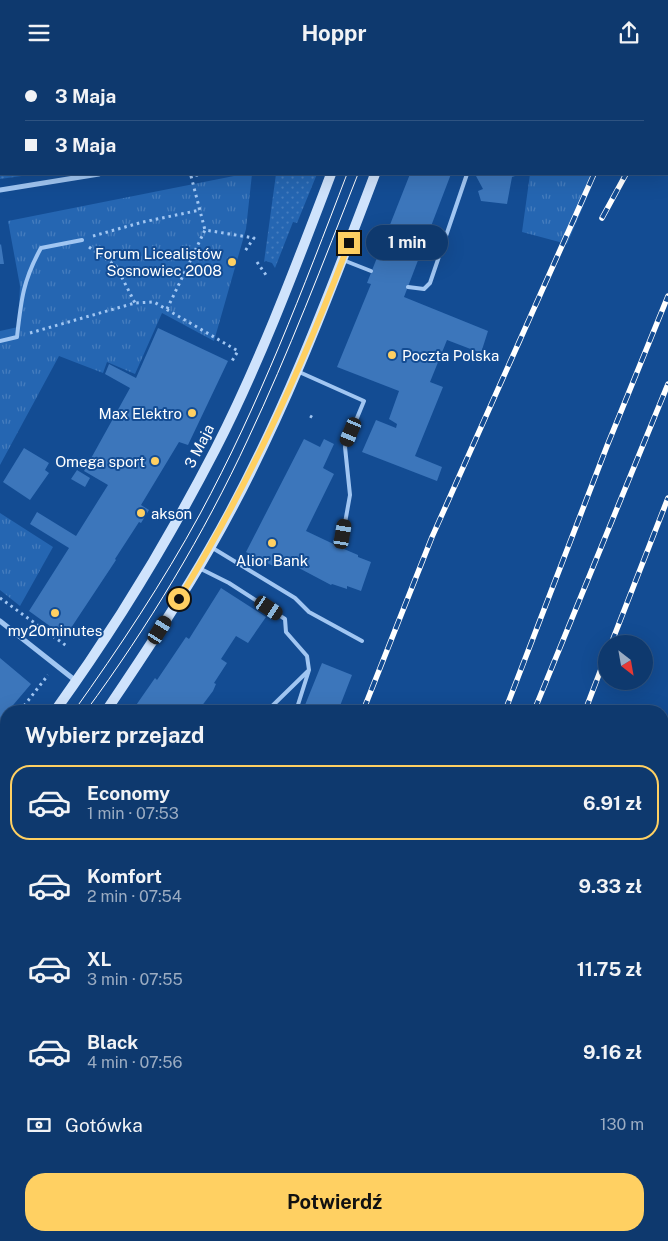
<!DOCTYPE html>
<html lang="pl">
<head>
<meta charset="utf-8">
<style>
	:root { --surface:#0e396e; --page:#1c4476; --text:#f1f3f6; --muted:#9bacc2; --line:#2e5381; --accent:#ffd062 }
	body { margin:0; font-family:"Public Sans",sans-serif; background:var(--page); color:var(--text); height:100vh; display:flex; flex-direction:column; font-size:19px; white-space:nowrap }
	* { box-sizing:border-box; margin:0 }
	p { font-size:16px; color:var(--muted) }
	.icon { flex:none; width:28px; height:28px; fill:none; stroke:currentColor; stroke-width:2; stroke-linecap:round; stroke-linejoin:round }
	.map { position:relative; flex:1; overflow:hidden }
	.sheet { position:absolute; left:0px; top:640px; width:669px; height:536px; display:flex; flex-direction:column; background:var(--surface); border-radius:20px 20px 0 0; box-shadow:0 5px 20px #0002,0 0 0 1px var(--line) }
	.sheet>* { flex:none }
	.hud { position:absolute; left:0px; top:0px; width:669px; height:110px; box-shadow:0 5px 20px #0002,0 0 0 1px var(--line); display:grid; align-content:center; height:110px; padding:0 25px; background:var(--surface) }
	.needle { width:32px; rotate:149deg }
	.fabs { position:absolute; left:598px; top:570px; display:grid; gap:10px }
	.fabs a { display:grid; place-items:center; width:55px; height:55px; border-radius:50%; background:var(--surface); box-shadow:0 5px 20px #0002,0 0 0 1px var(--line); font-size:25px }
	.end { position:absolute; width:22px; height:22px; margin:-11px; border:6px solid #ffd062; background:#111; box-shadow:0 0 0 2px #111 }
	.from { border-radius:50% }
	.bubble { position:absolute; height:35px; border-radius:18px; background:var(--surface); box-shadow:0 5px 20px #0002,0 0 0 1px var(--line); font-size:16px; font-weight:700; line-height:35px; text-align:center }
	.car { position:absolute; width:15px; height:30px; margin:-15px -8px; border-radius:6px; box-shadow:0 0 4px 1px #0007; background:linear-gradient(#222 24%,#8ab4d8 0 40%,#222 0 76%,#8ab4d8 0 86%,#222 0) }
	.hud b { display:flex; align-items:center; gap:18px; height:48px; font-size:19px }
	.hud b+b { border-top:1px solid var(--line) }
	.hud i { width:12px; height:12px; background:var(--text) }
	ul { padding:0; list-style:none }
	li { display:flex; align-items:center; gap:15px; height:75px; margin:0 10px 8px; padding:0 15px; border:2px solid transparent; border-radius:20px }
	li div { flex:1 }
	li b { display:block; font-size:19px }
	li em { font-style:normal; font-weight:700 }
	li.on { border-color:var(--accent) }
	li>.icon { width:45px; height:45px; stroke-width:1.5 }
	h2 { padding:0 25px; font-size:22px; line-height:60px }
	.pay { display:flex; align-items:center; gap:12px; height:55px; padding:0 25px; font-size:19px }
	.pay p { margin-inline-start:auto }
	.cta { display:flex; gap:10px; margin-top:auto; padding:10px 25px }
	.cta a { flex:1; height:58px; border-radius:20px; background:var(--accent); color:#111; font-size:20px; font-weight:700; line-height:58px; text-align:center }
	header { display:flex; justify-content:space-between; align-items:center; height:65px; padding:0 25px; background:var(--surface); font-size:22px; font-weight:700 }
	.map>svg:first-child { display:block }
	.grass { fill:url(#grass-dots) }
	.forest { fill:url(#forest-crowns) }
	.park { fill:url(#park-tufts) }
	.building { fill:#3c76bb }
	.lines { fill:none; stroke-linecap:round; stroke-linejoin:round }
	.path { stroke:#a1c6f2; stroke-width:3; stroke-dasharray:2.5 4; stroke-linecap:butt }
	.lane { stroke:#a1c6f2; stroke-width:4 }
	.street { stroke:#a1c6f2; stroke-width:5 }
	.secondary { stroke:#cfe3fc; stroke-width:10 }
	.tram { stroke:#fff; stroke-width:1 }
	.rail-casing { stroke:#fff; stroke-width:5.5 }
	.rail { stroke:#134c93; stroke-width:4; stroke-dasharray:11; stroke-linecap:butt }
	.route { stroke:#ffd062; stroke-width:6 }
	.poi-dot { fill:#ffd062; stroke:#134c93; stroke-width:2 }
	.labels { text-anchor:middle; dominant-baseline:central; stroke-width:4; stroke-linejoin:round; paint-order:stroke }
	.poi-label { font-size:15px; fill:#fff; stroke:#134c93; text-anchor:end }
	.street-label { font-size:15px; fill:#fff; stroke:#134c93 }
</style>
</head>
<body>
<header><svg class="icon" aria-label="menu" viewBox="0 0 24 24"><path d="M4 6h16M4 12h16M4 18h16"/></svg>Hoppr<svg class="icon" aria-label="share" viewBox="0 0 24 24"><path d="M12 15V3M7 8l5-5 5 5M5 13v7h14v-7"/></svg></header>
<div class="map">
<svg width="668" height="1176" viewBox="0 0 668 1176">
	<defs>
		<pattern id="grass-dots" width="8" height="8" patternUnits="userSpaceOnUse" patternTransform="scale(1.25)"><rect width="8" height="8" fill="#2566b2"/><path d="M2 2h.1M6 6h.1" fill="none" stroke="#467dbe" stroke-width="1.8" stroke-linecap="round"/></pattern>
		<pattern id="forest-crowns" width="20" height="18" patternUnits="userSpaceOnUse" patternTransform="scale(1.25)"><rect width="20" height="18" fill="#2566b2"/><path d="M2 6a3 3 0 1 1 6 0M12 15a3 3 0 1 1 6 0" fill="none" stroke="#467dbe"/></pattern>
		<pattern id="park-tufts" width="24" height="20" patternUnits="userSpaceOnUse" patternTransform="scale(1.25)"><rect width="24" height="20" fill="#2566b2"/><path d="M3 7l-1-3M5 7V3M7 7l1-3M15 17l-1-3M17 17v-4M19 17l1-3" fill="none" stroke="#467dbe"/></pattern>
	</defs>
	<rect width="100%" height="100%" fill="#134c93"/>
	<!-- grass -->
	<path class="grass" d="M1 104V109H36L0 114Z
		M276 109H317L297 158 293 157 275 203 272 198 266 196 264 197Z
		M6 825V1036L0 1035V834Z
		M668 1135V1176H640L644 1170H662L663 1143Z
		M0 1145 6 1147V1170H32L35 1176H0Z"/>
	<!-- forest -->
	<path class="forest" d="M663 961 668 964V1135L663 1143Z
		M355 1170H644L640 1176H352Z"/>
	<!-- park -->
	<path class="park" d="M244 109H252L246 164 214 276 162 248 135 309 107 297 103 308 59 291 0 400V266L18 262 20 221 8 156Z
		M530 109H597L567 179 522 167Z
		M0 448 53 482 20 541 0 525Z"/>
	<!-- building -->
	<path class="building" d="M410 109H451L404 232 488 266 481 288 447 275 430 317 443 322 415 391 442 402 437 416 362 387 376 355 396 363 397 359 389 354 399 326 337 302 371 219 367 218Z
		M479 109H515V111L512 112 507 139 481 136 478 126 483 124 476 111Z
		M1 179 4 199H0V180Z
		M158 263 228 296 188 380 179 377 141 440 149 445 141 458 139 457 115 494 116 495 65 572 29 546 69 483 30 459 37 447 76 471 108 420 84 406 130 323 105 309 109 299 136 313Z
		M304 374 320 382 324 374 334 379 323 403 334 409 306 466 344 484 358 490V492L371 497 361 526 347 521V524L332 519 331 520 280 493 275 502 246 487Z
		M24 383 49 398 45 405 49 408 30 435 3 417Z
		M77 405 90 413 85 422 71 414Z
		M221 523 266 552 248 578 236 571 221 594 227 598 214 618 216 619 213 626 198 646 197 644 195 646H132L155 613 157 615 186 572 189 574Z
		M0 593 31 619 8 646H6L0 656Z
		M322 598 352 610 338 646H306L303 645Z"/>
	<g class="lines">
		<!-- path -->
		<path class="path" d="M0 97H1
			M191 109V111L204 109
			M191 111 205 165
			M93 171 143 157 200 145
			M89 182 116 201 135 238
			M257 197 266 210
			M167 244 205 165 254 173 245 186
			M30 268 135 238 154 237 238 286 232 296
			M310 351 315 354
			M0 533 68 582
			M20 646 48 610
			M0 673 6 664
			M0 850 6 856
			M0 888 6 881
			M0 989 6 984
			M0 991 6 995
			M662 1029 668 1023
			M540 1176 545 1170"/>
		<!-- lane -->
		<path class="lane" d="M506 1V0
			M574 1V0
			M343 195 371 206
			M408 222 424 224 430 218 467 109
			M0 276 17 272C21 236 23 215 41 183L82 175
			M297 306 364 336 345 382 350 430 343 469
			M211 482 295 533 309 547 362 576
			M199 503 229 518 285 554 286 567 307 591 309 605 296 646
			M267 646 308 606"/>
		<!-- street -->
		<path class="street" d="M355 0 357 1
			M0 66H1
			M0 125 99 109
			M0 556 76 616"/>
		<!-- secondary -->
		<path class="secondary" d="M371 1 372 0
			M415 1V0
			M55 646C115 563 168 476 215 385 260 297 296 201 331 109
			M106 646C142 593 178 539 210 483 278 365 327 236 375 109
			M0 720 6 712
			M0 788 6 780
			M0 1059H6
			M121 1170 122 1176"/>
		<!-- tram -->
		<path class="tram" d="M341 0 342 1
			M389 1V0
			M399 1 400 0
			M74 646C119 583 163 517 200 449 259 340 303 224 347 109
			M86 646C148 562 204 469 248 374 289 287 323 198 358 109
			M0 746 6 738
			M0 761 6 753"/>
		<!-- rail casing -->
		<g class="rail-casing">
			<path id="rail" d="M643 1V0
				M668 29V28
				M602 153 626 109
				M611 579 668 433
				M363 646 432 472 594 109
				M505 646 607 381 668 231
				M534 646 668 319
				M585 646 606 591
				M297 1176 300 1170
				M319 1176 322 1170"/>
		</g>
		<!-- rail -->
		<use href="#rail" class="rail"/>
	</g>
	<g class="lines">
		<!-- route -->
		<path class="route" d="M179 534C248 422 303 301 349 178"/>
	</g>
	<!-- markers -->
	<g class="poi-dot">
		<circle cx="232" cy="197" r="5"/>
		<circle cx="392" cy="290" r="5"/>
		<circle cx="192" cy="348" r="5"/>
		<circle cx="155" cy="396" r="5"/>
		<circle cx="141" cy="448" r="5"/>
		<circle cx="272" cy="478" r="5"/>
		<circle cx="55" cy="548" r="5"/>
	</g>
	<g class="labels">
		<!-- poi labels -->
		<g class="poi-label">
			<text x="222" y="188">Forum Licealistów<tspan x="222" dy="17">Sosnowiec 2008</tspan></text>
			<text x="402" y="290" text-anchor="start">Poczta Polska</text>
			<text x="182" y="348">Max Elektro</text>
			<text x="145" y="396">Omega sport</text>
			<text x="151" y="448" text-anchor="start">akson</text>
			<text x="272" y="495" text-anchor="middle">Alior Bank</text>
			<text x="55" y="565" text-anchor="middle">my20minutes</text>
		</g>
		<!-- street labels -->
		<g class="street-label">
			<text transform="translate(199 381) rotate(-63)">3 Maja</text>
		</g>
	</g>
</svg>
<div class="fabs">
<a><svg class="needle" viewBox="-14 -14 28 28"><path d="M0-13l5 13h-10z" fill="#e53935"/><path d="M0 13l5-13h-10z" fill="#9bacc2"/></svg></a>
</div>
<i class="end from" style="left:179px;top:534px"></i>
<i class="end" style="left:349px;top:178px"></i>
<div class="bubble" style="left:366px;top:160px;width:82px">1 min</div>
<i class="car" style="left:351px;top:367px;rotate:203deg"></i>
<i class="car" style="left:343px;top:469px;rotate:10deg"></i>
<i class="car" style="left:269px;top:543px;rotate:124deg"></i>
<i class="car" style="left:160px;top:565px;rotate:32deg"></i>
<div class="hud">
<b><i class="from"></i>3 Maja</b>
<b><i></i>3 Maja</b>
</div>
<section class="sheet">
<h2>Wybierz przejazd</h2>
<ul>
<li class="on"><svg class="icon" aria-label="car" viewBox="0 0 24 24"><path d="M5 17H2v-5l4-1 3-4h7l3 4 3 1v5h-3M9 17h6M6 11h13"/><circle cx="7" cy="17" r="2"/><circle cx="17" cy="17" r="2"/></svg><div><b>Economy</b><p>1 min · 07:53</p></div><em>6.91 zł</em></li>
<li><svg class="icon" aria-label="car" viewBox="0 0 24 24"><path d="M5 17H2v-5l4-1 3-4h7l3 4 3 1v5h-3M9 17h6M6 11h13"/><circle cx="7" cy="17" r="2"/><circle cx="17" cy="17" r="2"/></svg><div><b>Komfort</b><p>2 min · 07:54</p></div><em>9.33 zł</em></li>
<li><svg class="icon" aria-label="car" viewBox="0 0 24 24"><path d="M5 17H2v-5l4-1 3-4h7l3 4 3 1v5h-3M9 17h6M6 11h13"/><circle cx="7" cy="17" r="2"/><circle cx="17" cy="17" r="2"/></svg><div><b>XL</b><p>3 min · 07:55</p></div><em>11.75 zł</em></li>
<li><svg class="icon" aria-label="car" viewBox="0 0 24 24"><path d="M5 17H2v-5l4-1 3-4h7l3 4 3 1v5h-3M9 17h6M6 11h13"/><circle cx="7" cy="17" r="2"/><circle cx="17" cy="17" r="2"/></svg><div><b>Black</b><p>4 min · 07:56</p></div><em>9.16 zł</em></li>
</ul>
<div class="pay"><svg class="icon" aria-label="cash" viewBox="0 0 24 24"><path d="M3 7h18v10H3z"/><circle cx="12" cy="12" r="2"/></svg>Gotówka<p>130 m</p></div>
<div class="cta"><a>Potwierdź</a></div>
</section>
</div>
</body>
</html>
